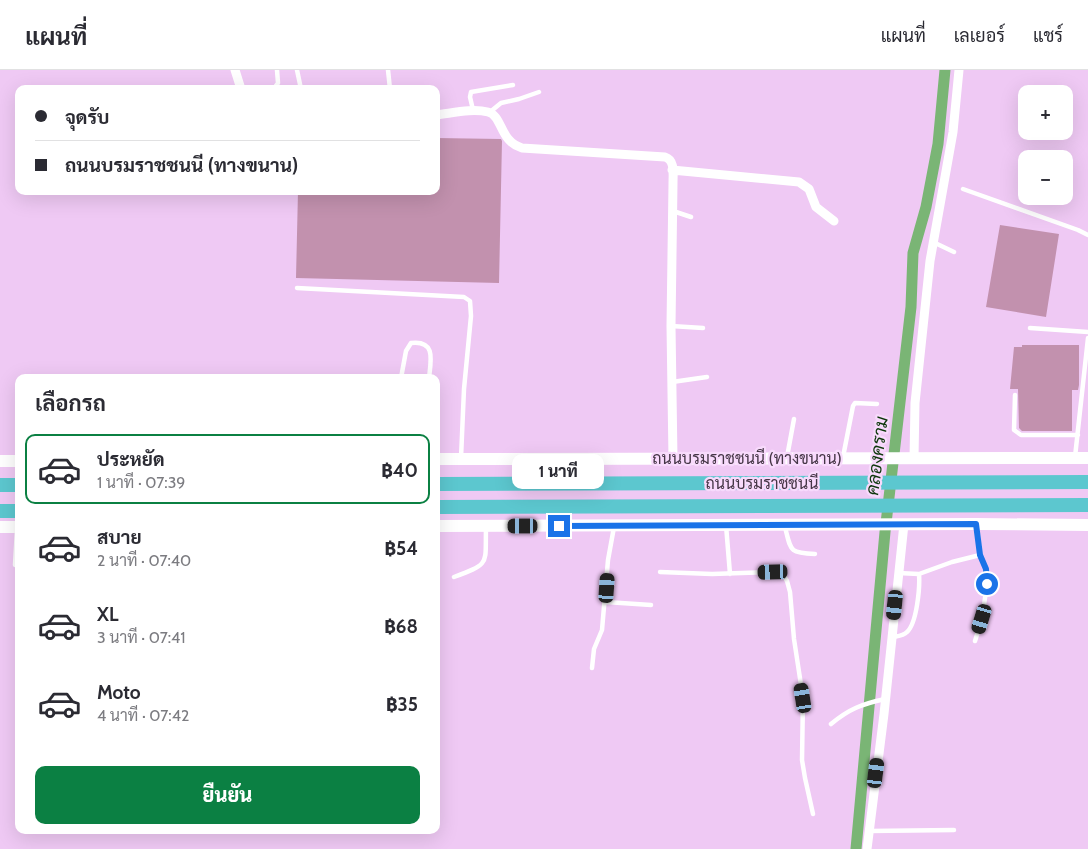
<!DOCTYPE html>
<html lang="th">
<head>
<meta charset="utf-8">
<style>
	:root { --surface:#fff; --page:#f7f7f7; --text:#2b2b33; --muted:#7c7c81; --line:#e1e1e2; --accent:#0b8043 }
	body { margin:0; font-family:Cabin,Sarabun,sans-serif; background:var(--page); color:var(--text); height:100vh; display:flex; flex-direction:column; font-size:19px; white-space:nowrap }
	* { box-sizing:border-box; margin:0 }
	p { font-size:16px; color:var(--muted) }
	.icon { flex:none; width:28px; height:28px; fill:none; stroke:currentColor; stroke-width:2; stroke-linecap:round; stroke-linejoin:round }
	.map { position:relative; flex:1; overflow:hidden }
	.panel { position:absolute; left:15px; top:304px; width:425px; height:460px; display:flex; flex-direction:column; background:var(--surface); border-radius:10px; box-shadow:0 5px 20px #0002 }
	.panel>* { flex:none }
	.banner { position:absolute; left:15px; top:15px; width:425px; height:110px; border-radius:10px; box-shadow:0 5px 20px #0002; display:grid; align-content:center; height:110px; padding:0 20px; background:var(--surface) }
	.buttons { position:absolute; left:1018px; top:15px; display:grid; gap:10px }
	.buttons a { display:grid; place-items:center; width:55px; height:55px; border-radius:10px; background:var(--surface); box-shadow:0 5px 20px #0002; font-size:25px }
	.end { position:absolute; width:22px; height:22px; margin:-11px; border:6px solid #1a73e8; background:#fff; box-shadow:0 0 0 2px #fff }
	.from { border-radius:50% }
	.bubble { position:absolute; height:35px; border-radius:10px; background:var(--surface); box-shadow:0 5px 20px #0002; font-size:16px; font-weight:800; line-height:35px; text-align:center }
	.car { position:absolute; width:15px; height:30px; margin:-15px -8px; border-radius:6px; box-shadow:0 0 4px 1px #0007; background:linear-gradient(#222 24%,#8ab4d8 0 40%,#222 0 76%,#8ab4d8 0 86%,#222 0) }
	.banner b { display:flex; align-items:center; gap:18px; height:48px; font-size:19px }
	.banner b+b { border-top:1px solid var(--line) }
	.banner i { width:12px; height:12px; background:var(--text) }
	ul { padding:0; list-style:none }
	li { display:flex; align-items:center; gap:15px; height:70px; margin:0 10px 8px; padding:0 10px; border:2px solid transparent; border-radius:10px }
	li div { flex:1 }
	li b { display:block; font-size:19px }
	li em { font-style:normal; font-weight:800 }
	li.active { border-color:var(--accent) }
	li>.icon { width:45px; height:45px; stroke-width:1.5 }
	h2 { padding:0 20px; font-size:22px; line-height:60px }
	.primary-button { display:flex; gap:10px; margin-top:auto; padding:10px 20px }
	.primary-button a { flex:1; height:58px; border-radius:10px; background:var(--accent); color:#fff; font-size:20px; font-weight:800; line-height:58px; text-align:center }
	header { display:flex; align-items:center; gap:30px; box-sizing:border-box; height:70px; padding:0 25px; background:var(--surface); border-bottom:1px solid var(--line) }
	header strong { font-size:24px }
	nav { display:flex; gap:28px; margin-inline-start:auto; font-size:18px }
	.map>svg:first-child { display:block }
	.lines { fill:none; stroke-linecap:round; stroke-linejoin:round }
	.canal { stroke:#7ab575; stroke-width:11 }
	.building { fill:#c291ae }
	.service { stroke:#fff; stroke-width:4.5 }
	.minor { stroke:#fff; stroke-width:9 }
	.secondary { stroke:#fff; stroke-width:12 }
	.trunk { stroke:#5cc7cf; stroke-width:14 }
	.route { stroke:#1a73e8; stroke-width:6 }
	.labels { text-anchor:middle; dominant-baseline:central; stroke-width:4.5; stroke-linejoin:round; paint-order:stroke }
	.street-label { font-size:16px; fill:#453646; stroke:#f8dafc }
	.water-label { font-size:18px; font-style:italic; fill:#0d370b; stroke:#f8dafc }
</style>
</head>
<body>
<header>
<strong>แผนที่</strong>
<nav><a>แผนที่</a><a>เลเยอร์</a><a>แชร์</a></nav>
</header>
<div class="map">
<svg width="1088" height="779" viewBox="0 0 1088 779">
	<rect width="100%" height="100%" fill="#efc9f4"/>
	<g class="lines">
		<!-- canal -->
		<path class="canal" d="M856 779 885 462 911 237 913 183 926 137 938 74 945 0"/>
	</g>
	<!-- building -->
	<path class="building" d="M436 68 501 69 502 71 499 213 296 208 298 121H436Z
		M1000 155 1059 164 1046 247 986 237Z
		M1022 275H1079V315L1078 320H1072V361H1022L1019 358 1018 319H1010L1014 277H1022Z"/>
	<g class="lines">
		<!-- service -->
		<path class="service" d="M297 0 301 19
			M388 0 390 19
			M251 18 256 19
			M270 19 275 17 278 13 277 0
			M473 40 470 27 471 22 513 15
			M490 42 501 33 519 29 539 22
			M963 119 1078 160 1088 165
			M673 141 691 147
			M933 172 954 182
			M297 218 464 227 470 231 471 246 464 319 461 388
			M671 256 703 258
			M1030 258 1088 262
			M401 308 406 281 411 273C436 270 431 290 429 308
			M672 312 707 307
			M1015 325 1014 360 1021 365H1078
			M787 387 794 349
			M843 387 853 336 855 333 877 334
			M1075 387 1088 268
			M726 455 730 504
			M785 457C791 481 789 483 815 484
			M15 495 17 459
			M660 502 712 504 773 502 784 506 787 511 790 522 794 569 803 628 802 690 805 708 813 744
			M919 504 952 492 980 485
			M454 507C491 493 485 495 486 457
			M606 532 651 535
			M893 567C898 566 903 566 907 562 917 553 920 517 919 504L898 503
			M975 571 982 549 987 514 986 499 980 485 977 456
			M592 598 594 579 602 560 608 490 614 457
			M831 654C849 639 862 634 885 629
			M869 761 954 760"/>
		<!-- minor -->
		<path class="minor" d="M235 0 241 19
			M436 45C453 43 472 38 488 42 503 46 499 71 522 78L665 87C675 90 673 103 673 113L671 256 673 389
			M672 100 799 112 809 119 816 137 834 151
			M914 388 915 333 930 191 953 62 959 0
			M867 779 884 644 904 454"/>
		<!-- secondary -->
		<path class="secondary" d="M436 389 1088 388
			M0 391H19
			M436 456 976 454 1088 455
			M0 457H19"/>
		<!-- trunk -->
		<path class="trunk" d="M436 414 1088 412
			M0 415H19
			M436 437 1088 435
			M0 441H19"/>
	</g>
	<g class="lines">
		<!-- route -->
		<path class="route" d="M559 456 976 454 980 485 986 499 987 514"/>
	</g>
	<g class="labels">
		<!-- street labels -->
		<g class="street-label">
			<text x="747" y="388">ถนนบรมราชชนนี (ทางขนาน)</text>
			<text x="762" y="413">ถนนบรมราชชนนี</text>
		</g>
		<!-- water labels -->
		<g class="water-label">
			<text transform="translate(877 386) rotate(-83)">คลองคราม</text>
		</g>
	</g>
</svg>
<div class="buttons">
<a>+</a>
<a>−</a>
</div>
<i class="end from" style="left:987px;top:514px"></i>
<i class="end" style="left:559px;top:456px"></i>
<div class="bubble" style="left:512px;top:384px;width:92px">1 นาที</div>
<i class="car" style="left:523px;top:456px;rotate:270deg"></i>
<i class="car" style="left:773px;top:502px;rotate:268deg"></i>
<i class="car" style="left:607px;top:518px;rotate:4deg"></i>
<i class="car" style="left:895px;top:535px;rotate:186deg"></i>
<i class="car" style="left:982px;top:549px;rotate:197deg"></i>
<i class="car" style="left:803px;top:628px;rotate:351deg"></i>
<i class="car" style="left:876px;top:703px;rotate:7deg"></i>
<div class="banner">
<b><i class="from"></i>จุดรับ</b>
<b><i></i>ถนนบรมราชชนนี (ทางขนาน)</b>
</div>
<section class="panel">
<h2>เลือกรถ</h2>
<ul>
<li class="active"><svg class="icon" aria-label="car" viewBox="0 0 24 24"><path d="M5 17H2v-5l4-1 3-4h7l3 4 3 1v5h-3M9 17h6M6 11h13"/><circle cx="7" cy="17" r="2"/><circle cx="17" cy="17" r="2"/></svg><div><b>ประหยัด</b><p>1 นาที · 07:39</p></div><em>฿40</em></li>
<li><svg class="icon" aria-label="car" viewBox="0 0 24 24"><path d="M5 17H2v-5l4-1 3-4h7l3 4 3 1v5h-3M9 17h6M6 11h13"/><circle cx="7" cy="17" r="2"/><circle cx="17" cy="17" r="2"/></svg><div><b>สบาย</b><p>2 นาที · 07:40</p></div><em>฿54</em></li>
<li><svg class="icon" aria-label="car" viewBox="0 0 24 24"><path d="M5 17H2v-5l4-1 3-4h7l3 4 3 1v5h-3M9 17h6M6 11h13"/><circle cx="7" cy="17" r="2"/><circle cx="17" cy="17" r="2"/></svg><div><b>XL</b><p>3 นาที · 07:41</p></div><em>฿68</em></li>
<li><svg class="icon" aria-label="car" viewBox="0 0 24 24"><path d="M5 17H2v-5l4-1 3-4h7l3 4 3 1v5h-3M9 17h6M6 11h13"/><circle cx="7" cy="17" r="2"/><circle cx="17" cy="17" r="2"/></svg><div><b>Moto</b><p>4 นาที · 07:42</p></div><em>฿35</em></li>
</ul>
<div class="primary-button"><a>ยืนยัน</a></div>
</section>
</div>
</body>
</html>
